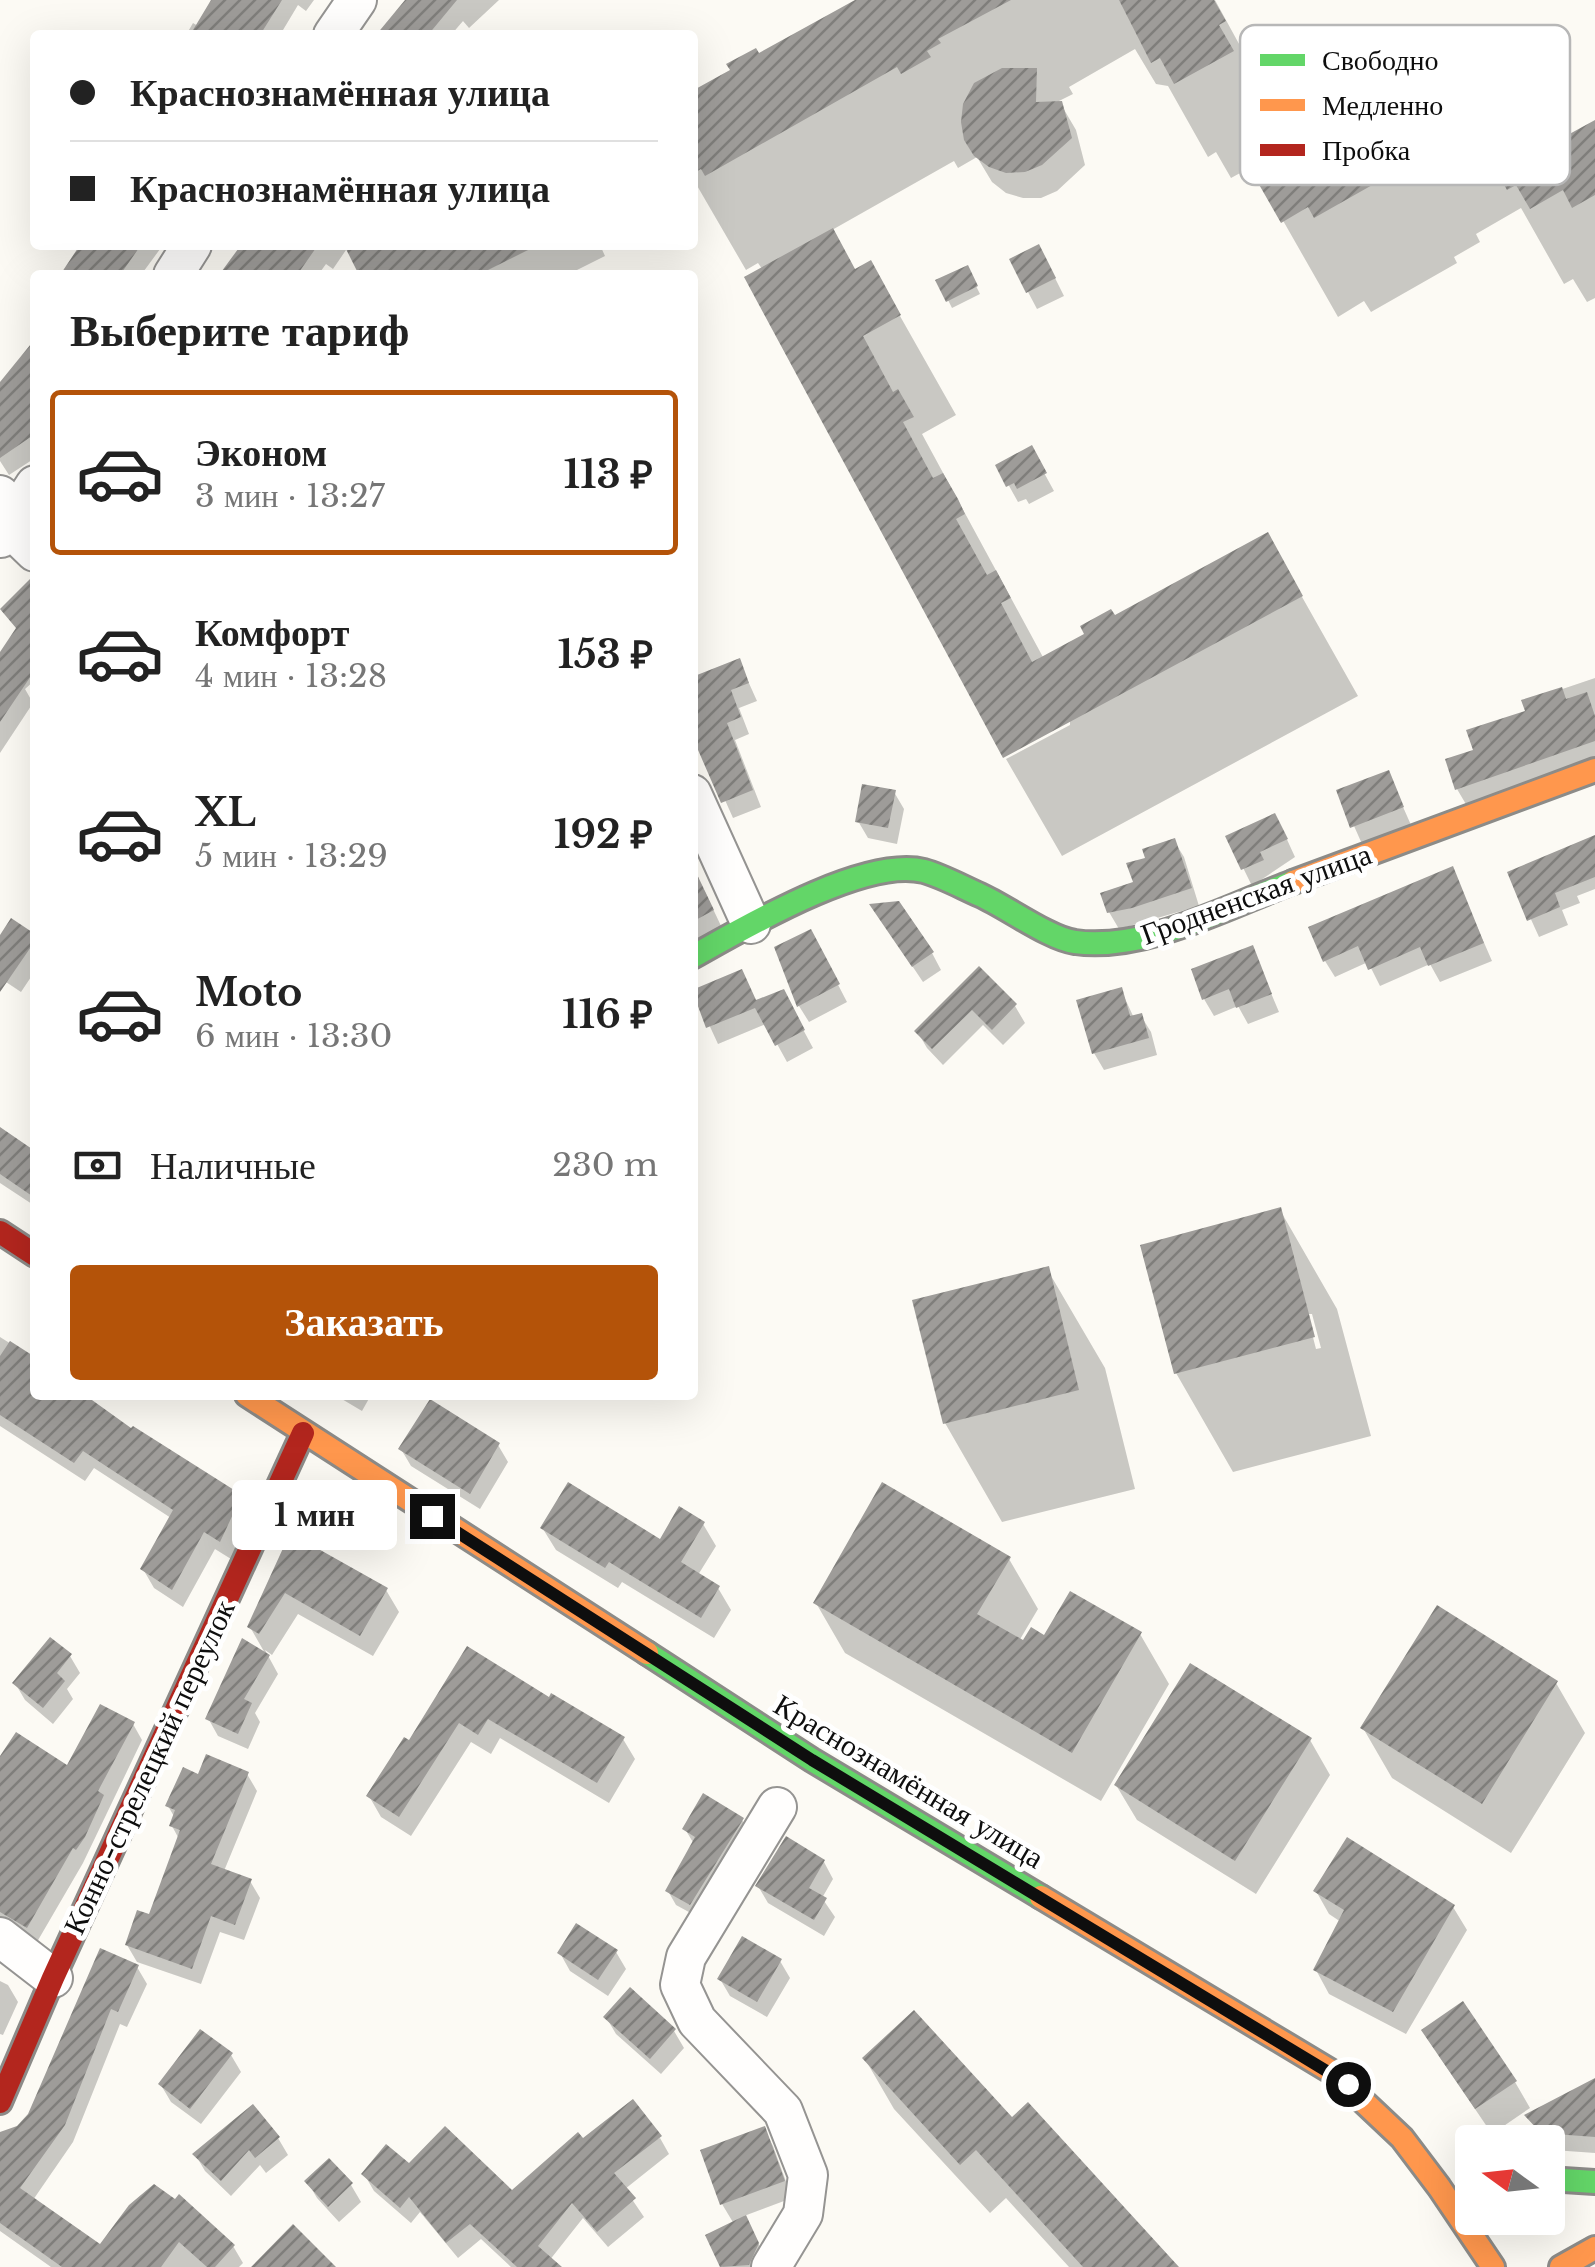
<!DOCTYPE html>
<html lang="ru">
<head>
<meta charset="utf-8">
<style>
	:root { --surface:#fff; --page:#f2f2f2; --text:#222; --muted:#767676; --line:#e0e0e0; --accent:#b45309 }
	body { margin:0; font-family:"Libre Baskerville",serif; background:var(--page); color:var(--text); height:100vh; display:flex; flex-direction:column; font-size:38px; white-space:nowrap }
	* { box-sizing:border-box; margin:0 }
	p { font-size:32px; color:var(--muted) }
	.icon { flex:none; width:55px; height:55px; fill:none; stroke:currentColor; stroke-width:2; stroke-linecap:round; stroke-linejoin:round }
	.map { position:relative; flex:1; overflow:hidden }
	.details { position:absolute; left:30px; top:270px; width:668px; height:1130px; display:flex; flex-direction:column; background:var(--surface); border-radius:10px; box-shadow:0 10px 40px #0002 }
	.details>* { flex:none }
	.hud { position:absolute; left:30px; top:30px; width:668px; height:220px; border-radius:10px; box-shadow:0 10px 40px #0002; display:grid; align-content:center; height:220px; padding:0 40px; background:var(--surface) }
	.needle { width:65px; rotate:285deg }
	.buttons { position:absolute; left:1455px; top:2125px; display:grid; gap:20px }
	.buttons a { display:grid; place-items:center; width:110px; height:110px; border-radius:10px; background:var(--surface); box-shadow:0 10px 40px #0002; font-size:50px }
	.end { position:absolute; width:45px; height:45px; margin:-22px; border:12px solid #0e0e0e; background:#fff; box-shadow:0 0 0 5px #fff }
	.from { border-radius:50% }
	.bubble { position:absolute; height:70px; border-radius:10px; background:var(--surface); box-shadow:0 10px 40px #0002; font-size:32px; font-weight:700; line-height:70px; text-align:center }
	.hud b { display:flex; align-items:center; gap:35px; height:95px; font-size:38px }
	.hud b+b { border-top:2px solid var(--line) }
	.hud i { width:25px; height:25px; background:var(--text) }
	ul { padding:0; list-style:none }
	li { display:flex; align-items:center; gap:30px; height:165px; margin:0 20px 15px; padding:0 20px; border:5px solid transparent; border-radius:10px }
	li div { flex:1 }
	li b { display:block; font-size:38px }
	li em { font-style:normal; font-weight:700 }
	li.current { border-color:var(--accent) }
	li>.icon { width:90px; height:90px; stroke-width:1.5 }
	h2 { padding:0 40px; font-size:45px; line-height:120px }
	.pay { display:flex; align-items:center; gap:25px; height:110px; padding:0 40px; font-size:38px }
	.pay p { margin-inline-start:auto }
	.cta { display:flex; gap:20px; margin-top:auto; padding:20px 40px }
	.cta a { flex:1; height:115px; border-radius:10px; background:var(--accent); color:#fff; font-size:40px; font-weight:700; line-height:115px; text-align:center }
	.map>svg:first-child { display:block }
	.shadow { fill:#0003; fill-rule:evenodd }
	.building { fill:url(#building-hatch) }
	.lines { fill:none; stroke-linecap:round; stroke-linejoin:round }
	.street-casing { stroke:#959492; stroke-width:42 }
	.fast-casing { stroke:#8c8b88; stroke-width:28 }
	.slow-casing { stroke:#8c8b88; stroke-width:28 }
	.jam-casing { stroke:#8c8b88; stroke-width:28 }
	.street { stroke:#fffefd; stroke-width:38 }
	.fast { stroke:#63d668; stroke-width:22 }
	.slow { stroke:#ff974d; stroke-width:22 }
	.jam { stroke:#b3261e; stroke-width:22 }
	.route { stroke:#0e0e0e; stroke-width:12 }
	.labels { text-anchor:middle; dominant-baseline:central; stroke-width:10; stroke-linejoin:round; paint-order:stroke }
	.street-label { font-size:30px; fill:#0e0e0e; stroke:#fff }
	.key { fill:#fff; stroke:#b7b7b7; stroke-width:2.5 }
	.key-label { font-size:28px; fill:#0e0e0e }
</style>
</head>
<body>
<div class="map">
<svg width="1595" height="2267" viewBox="0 0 1595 2267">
	<defs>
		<pattern id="building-hatch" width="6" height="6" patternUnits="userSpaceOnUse" patternTransform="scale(2.5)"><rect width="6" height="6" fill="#9e9c99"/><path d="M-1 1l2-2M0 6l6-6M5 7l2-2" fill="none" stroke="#7f7e7b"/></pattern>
	</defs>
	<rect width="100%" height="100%" fill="#fcfaf4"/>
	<!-- shadow -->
	<path class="shadow" d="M214 0H314L306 11 298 5 280 35H186L193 23 198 26Z
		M409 0H499L469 28 463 21 451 35H424Z
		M860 0H1215L1279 117 1272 121 1288 150 1455 70 1500 77 1514 70 1557 144 1595 123V298L1587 302 1573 279 1564 284 1521 208 1476 234 1480 242 1454 257 1457 263 1371 312 1364 301 1338 317 1257 175 1278 164 1273 155 1231 178 1216 152 1208 157 1168 86 1156 84 1135 49 1069 87 1073 94 1059 101 1076 130 1085 165 1057 191 1041 198H1023L1006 193 992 182 977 157 958 168 954 161 832 230 855 271 870 263 956 415 922 434 1044 659 1267 535 1358 696 1062 856 1006 759 1070 725V719L758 263 746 270 692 177V94Z
		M105 245H163L141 275H63Z
		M242 245H342L346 250 333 269 326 264 318 275H222Z
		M375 245H600L605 256 567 275H362Z
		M1048 264 1064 296 1037 309 1028 292Z
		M967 268 980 294 952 308 942 288Z
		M35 360V458L9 475 0 461V389Z
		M1031 449 1054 491 1029 504 1026 499 1018 502 998 466Z
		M35 589V680L25 689 33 703 0 753V657L16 633Z
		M739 661 757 701 739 708 749 734 735 740 761 807 733 818 692 726V670L696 678Z
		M1595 678V760L1467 806 1457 789 1476 751 1528 712 1524 702Z
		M1388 773 1411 825 1362 844 1339 792Z
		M894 792 904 809 897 844 868 838 858 821Z
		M1284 833 1295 857 1252 886 1228 837Z
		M1595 838V889L1577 896 1580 903 1562 910 1568 925 1539 937 1510 873Z
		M1174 841 1184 857 1199 906 1119 929 1109 912 1136 883 1148 859Z
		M1452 869 1492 961 1440 982 1430 964 1380 986 1368 962 1335 977 1325 961Z
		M692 876 705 892 722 928 692 945Z
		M882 921 932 953 941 970 923 982Z
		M35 937V971L21 992 0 978V939Z
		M1252 948 1279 1012 1248 1024 1238 1006 1214 1016 1204 999Z
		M820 950 847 1002 809 1022 799 1006Z
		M979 969 1015 1006 1025 1023 1003 1045 983 1025 943 1065 927 1048 917 1031Z
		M1121 990 1134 1018 1141 1016 1151 1032 1157 1055 1104 1070 1094 1053Z
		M694 992 792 1009 813 1048 787 1062 766 1024 718 1044Z
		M0 1130 35 1154V1206L0 1183Z
		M1280 1210 1337 1309 1371 1436 1233 1472 1176 1373ZM1307 1314H1312L1321 1348 1316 1349Z
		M1047 1269 1105 1368 1135 1489 1002 1522 945 1423Z
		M0 1337 35 1359V1395H80L132 1431 240 1497 251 1516 231 1559 215 1549 183 1607 154 1588 143 1569 171 1518 94 1468 85 1481 0 1426Z
		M335 1395H371L362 1411Z
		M498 1445 508 1462 480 1509 411 1466 401 1449Z
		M703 1524 716 1546 698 1575 718 1588 731 1610 714 1638 622 1582 618 1588 556 1550 543 1529 661 1542Z
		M291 1537 386 1590 399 1612 373 1656 298 1614 272 1655 265 1650 278 1674 255 1713 260 1722 248 1749 218 1736 208 1718 266 1655 250 1627Z
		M1009 1559 1038 1609 1019 1641 1140 1634 1169 1684 1101 1801 845 1653 816 1603Z
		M468 1650 550 1700 623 1739 635 1759 609 1803 500 1738 491 1754 471 1742 411 1836 381 1817 369 1796 410 1744Z
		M70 1656 80 1673 67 1689 73 1699 53 1724 25 1700 15 1683Z
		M1556 1683 1585 1733 1511 1853 1392 1778 1363 1728Z
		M133 1724 142 1740 83 1863 37 1942 0 1919V1761L68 1769Z
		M1310 1740 1330 1775 1256 1894 1137 1820 1116 1785Z
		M247 1774 257 1791 224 1871 250 1881 260 1898 244 1940 220 1932 201 1984 137 1962 127 1945 150 1918 179 1839 172 1826 175 1818 168 1806 199 1777Z
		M742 1820 750 1833 698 1917 676 1905 668 1891 694 1844 685 1829Z
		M824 1862 833 1879 822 1898 835 1917 824 1936 768 1903 758 1886Z
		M1316 1891 1453 1907 1467 1930 1406 2034 1329 1994 1316 1970 1341 1922 1329 1914Z
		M616 1952 626 1969 608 1996 570 1971 560 1953Z
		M780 1961 790 1978 767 2017 730 1996 720 1979Z
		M137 1967 147 1984 127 2027 120 2024 73 2142 33 2200 101 2248 131 2206 233 2246 243 2263 239 2267H51L0 2231V2147L20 2127Z
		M0 1981 8 1985 18 2002 3 2035 0 2034Z
		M606 2017 674 2031 684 2048 661 2074 616 2034Z
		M231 2055 241 2072 201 2124 171 2102 161 2085Z
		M1439 2056 1515 2082 1530 2108 1492 2134Z
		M865 2059 1012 2120 1176 2267H1069L1006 2198 990 2213 894 2109Z
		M1595 2081V2153L1553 2150 1528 2116Z
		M764 2129 773 2146 792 2198 744 2216 768 2262 765 2267H723L708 2236 734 2224 722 2204Z
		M278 2138 288 2155 266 2173 260 2165 231 2196 205 2171 195 2154Z
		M660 2138 669 2154 625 2189 644 2217 608 2247 583 2218 549 2261 552 2267H511L481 2239 458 2258 420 2212 411 2223 374 2191 364 2174 409 2167 512 2193Z
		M307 2181 351 2185 361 2202 339 2222 317 2198Z"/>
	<!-- building -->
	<path class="building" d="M211 0H282L260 35H190Z
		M405 0H457L428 35H376Z
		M855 0H1011L938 39 941 43 927 51 931 57 901 74 897 67 705 176 701 169 692 174V91L730 70 726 64 756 48 759 53Z
		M1119 0H1214L1226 21 1219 25 1234 51 1174 84 1160 58 1151 63Z
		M1487 49 1501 74 1515 66 1532 96 1528 99 1553 143 1595 120V195L1572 208 1563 190 1530 209 1516 185 1507 190 1464 114 1423 138 1428 146 1401 161 1404 167 1314 218 1308 207 1281 223 1253 174 1274 163 1271 157 1411 79 1427 68 1424 63 1446 51 1455 67Z
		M1002 68H1037L1036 102 1062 101 1072 138 1042 165 1025 172 1006 173 989 167 974 156 964 140 961 122 963 104 974 83Z
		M833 228 855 269 871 260 901 315 863 336 893 392 898 389 914 417 903 422 933 478 943 473 958 499 965 514 956 519 987 575 996 570 1011 598 1001 603 1032 662 1084 634 1080 626 1111 609 1115 615 1268 532 1303 596 1003 758 744 277Z
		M1039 244 1056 278 1026 293 1009 259Z
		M80 245H141L120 275H60Z
		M241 245H318L297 275H219Z
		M344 245H538L478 275H359Z
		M968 265 978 286 946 302 935 280Z
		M35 339V434L0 458V382Z
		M1032 445 1047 473 1017 489 1014 483 1006 487 995 465Z
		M35 574V670L0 722V652L16 628 0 609Z
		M740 658 749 683 731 690 741 717 727 723 753 790 721 803 692 736V677Z
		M1562 687 1566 699 1587 692 1595 716V741L1455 790 1445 759 1473 750 1466 730 1525 711 1521 700Z
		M1389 770 1404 807 1350 828 1336 790Z
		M862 784 896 790 888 828 855 822Z
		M1275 813 1288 839 1260 852 1264 860 1241 870 1225 836Z
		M1595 835V877L1555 893 1560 907 1527 921 1507 872Z
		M1175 838 1192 888 1132 908 1107 913 1100 893 1133 882 1126 863 1145 858 1142 849Z
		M692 864 714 910 692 922Z
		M1453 866 1484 943 1428 966 1420 947 1368 970 1358 946 1323 962 1308 927Z
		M899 901 934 952 912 967 869 904Z
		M11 918 35 934V941L0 992V935Z
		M811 929 840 984 797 1007 774 947Z
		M1253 945 1272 994 1236 1008 1229 989 1202 1000 1191 969Z
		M979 966 1017 1004 992 1030 972 1010 932 1049 914 1031Z
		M742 969 756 1000 784 989 805 1030 775 1046 755 1008 706 1028 692 990Z
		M1122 987 1130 1016 1142 1013 1149 1038 1092 1054 1076 1000Z
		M0 1127 35 1151V1198L0 1174Z
		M1281 1207 1315 1337 1174 1374 1140 1245Z
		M1049 1266 1079 1390 943 1424 912 1300Z
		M10 1341 35 1357V1395H85L131 1428 133 1426 242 1495 220 1542 204 1532 172 1590 140 1569 173 1510 83 1451 74 1463 0 1415V1356Z
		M430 1399 500 1443 470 1494 398 1449Z
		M568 1482 660 1539 679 1506 705 1522 681 1562 720 1586 701 1618 609 1562 605 1568 540 1528Z
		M882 1482 1011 1557 977 1614 1023 1640 1031 1627 1044 1635 1070 1591 1142 1632 1072 1753 813 1603Z
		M290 1533 388 1588 360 1636 285 1593 259 1634 247 1627Z
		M1437 1605 1558 1681 1482 1804 1360 1728Z
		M50 1637 72 1654 57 1673 65 1681 43 1708 12 1683Z
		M242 1638 270 1655 244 1699 252 1703 238 1734 205 1719Z
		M467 1646 549 1697 551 1693 625 1737 597 1783 488 1719 478 1735 459 1723 399 1817 366 1796 404 1737 409 1740Z
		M1190 1663 1312 1738 1235 1861 1114 1785Z
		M100 1704 135 1722 98 1791 104 1795 85 1837 76 1850 73 1848 27 1928 0 1912V1756L16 1732 67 1765Z
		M206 1754 249 1772 211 1864 252 1879 235 1925 211 1916 192 1969 125 1945 137 1910 149 1914 180 1830 169 1826 175 1810 165 1806 183 1767 198 1774Z
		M703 1793 744 1818 690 1905 665 1891 695 1837 682 1829Z
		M786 1836 825 1860 809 1888 827 1898 814 1920 755 1886Z
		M1347 1837 1455 1905 1393 2012 1313 1970 1344 1910 1313 1891Z
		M576 1923 618 1950 598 1980 557 1953Z
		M742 1936 782 1959 757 2002 717 1979Z
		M100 1948 139 1965 118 2012 111 2009 65 2125 20 2188 100 2244 129 2205 154 2184 175 2199 179 2194 235 2245 215 2267H207L179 2242 161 2267H62L0 2223V2132L17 2126 28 2114Z
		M630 1987 676 2029 650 2059 603 2017Z
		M1463 2001 1517 2081 1475 2109 1421 2030Z
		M914 2010 1012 2117 1028 2102 1179 2267H1083L976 2150 960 2165 862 2058Z
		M200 2029 233 2053 190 2109 158 2084Z
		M1595 2078V2137L1541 2133 1524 2115Z
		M633 2099 662 2136 614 2173 636 2198 597 2232 572 2203 538 2246 562 2267H517L470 2224 446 2243 409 2197 400 2208 361 2174 386 2144 409 2163 445 2126 512 2190 578 2132 583 2138Z
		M253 2104 280 2137 255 2158 249 2150 221 2181 192 2154Z
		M765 2126 785 2181 720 2205 700 2150Z
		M329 2158 353 2183 328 2207 304 2181Z
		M746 2215 759 2243 749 2265 720 2267 705 2235Z
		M293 2224 336 2267H251Z"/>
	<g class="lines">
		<!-- street casing -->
		<g class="street-casing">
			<path id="street" d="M333 35 357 0
				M173 275 192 245
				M0 495 8 526 35 552
				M1 538 35 485
				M692 794 751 924
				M0 1937 53 1978
				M771 2267 803 2214 808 2175 783 2111 697 2021 680 1985 686 1957 777 1807"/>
		</g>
		<!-- fast casing -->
		<g class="fast-casing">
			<path id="fast" d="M692 957C744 928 865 856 924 871 942 876 962 887 980 895 1005 906 1050 939 1075 942 1144 952 1229 906 1293 882
				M647 1653 812 1760 1041 1897
				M1548 2179 1595 2182"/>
		</g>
		<!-- slow casing -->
		<g class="slow-casing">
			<path id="slow" d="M1293 882 1595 770
				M247 1395 647 1653
				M1041 1897 1332 2072 1402 2138 1439 2187 1493 2267
				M1561 2267 1595 2248"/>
		</g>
		<!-- jam casing -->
		<g class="jam-casing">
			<path id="jam" d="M0 1232 35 1255
				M0 2102 53 1978 303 1433"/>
		</g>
		<!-- street -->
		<use href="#street" class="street"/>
		<!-- fast -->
		<use href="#fast" class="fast"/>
		<!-- slow -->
		<use href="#slow" class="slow"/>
		<!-- jam -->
		<use href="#jam" class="jam"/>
	</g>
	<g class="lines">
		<!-- route -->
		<path class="route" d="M432 1516 812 1760 1348 2084"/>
	</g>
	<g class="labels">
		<!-- street labels -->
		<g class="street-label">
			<text transform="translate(1256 894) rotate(-20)">Гродненская улица</text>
			<text transform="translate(149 1767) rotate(-65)">Конно-стрелецкий переулок</text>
			<text transform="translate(909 1781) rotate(31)">Краснознамённая улица</text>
		</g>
	</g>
	<!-- legend -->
	<rect x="1240" y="25" width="330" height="160" rx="15" class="key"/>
	<rect x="1260" y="54" width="45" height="12" fill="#63d668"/>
	<rect x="1260" y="99" width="45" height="12" fill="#ff974d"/>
	<rect x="1260" y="144" width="45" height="12" fill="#b3261e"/>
	<g class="key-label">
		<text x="1322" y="70">Свободно</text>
		<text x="1322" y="115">Медленно</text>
		<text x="1322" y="160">Пробка</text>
	</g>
</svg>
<div class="buttons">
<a><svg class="needle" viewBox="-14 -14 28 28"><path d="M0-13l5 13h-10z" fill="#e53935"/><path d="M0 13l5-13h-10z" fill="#767676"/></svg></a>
</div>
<i class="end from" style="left:1348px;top:2084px"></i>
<i class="end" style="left:432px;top:1516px"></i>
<div class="bubble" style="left:232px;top:1480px;width:165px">1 мин</div>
<div class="hud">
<b><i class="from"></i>Краснознамённая улица</b>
<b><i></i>Краснознамённая улица</b>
</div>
<section class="details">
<h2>Выберите тариф</h2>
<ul>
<li class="current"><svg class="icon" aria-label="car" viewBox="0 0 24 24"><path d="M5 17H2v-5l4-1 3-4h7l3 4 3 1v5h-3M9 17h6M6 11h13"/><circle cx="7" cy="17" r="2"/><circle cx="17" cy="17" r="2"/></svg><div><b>Эконом</b><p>3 мин · 13:27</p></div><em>113 ₽</em></li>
<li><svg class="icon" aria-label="car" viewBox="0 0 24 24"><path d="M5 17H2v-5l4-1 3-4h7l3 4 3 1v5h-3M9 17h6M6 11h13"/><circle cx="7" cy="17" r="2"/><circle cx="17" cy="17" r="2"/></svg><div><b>Комфорт</b><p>4 мин · 13:28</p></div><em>153 ₽</em></li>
<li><svg class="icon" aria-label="car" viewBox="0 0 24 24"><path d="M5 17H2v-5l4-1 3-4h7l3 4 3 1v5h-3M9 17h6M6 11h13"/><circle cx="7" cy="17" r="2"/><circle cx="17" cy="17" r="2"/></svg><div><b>XL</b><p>5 мин · 13:29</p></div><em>192 ₽</em></li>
<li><svg class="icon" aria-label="car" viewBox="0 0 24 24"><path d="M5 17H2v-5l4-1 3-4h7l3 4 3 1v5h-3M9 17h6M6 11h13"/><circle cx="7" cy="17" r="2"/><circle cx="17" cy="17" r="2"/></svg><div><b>Moto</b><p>6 мин · 13:30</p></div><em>116 ₽</em></li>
</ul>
<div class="pay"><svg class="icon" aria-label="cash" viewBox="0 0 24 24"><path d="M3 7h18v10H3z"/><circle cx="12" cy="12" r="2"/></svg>Наличные<p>230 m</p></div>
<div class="cta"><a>Заказать</a></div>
</section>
</div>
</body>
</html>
